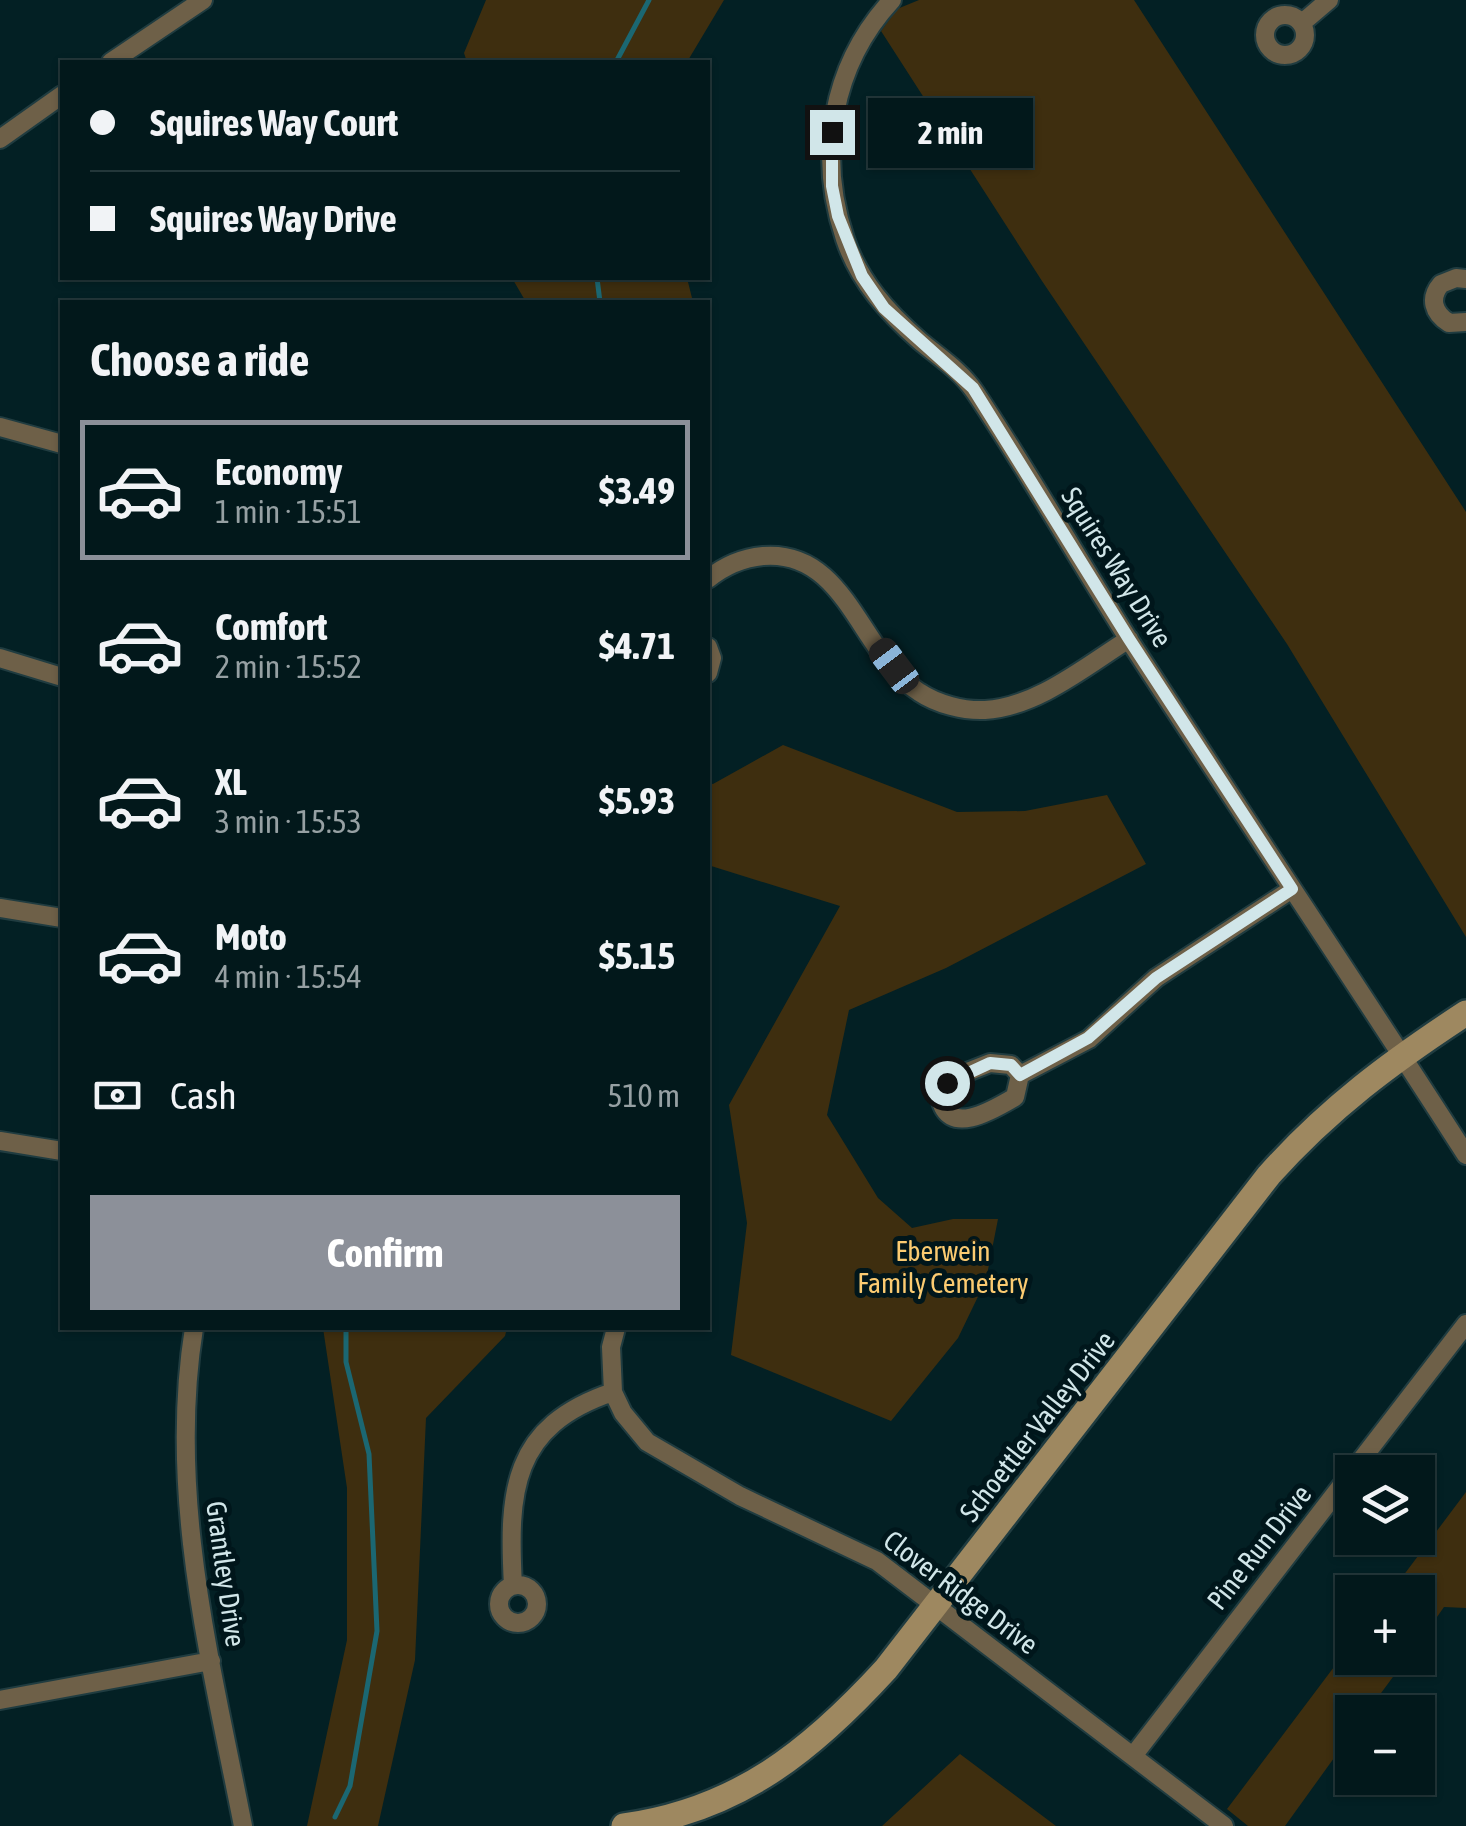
<!DOCTYPE html>
<html lang="en">
<head>
<meta charset="utf-8">
<style>
	:root { --surface:#02181b; --page:#102528; --text:#f1f3f6; --muted:#96a0a3; --line:#23373a; --accent:#8c9099 }
	body { margin:0; font-family:"Asap Condensed",sans-serif; background:var(--page); color:var(--text); height:100vh; display:flex; flex-direction:column; font-size:38px; white-space:nowrap }
	* { box-sizing:border-box; margin:0 }
	p { font-size:32px; color:var(--muted) }
	.icon { flex:none; width:55px; height:55px; fill:none; stroke:currentColor; stroke-width:2; stroke-linecap:round; stroke-linejoin:round }
	.map { position:relative; flex:1; overflow:hidden }
	.drawer { position:absolute; left:60px; top:300px; width:650px; height:1030px; display:flex; flex-direction:column; background:var(--surface); border-radius:0px; box-shadow:0 2px 8px #0004,0 0 0 2px var(--line) }
	.drawer>* { flex:none }
	.guide { position:absolute; left:60px; top:60px; width:650px; height:220px; border-radius:0px; box-shadow:0 2px 8px #0004,0 0 0 2px var(--line); display:grid; align-content:center; height:220px; padding:0 30px; background:var(--surface) }
	.tools { position:absolute; left:1335px; top:1455px; display:grid; gap:20px }
	.tools a { display:grid; place-items:center; width:100px; height:100px; border-radius:0px; background:var(--surface); box-shadow:0 2px 8px #0004,0 0 0 2px var(--line); font-size:50px }
	.end { position:absolute; width:45px; height:45px; margin:-22px; border:12px solid #d1e6e9; background:#111; box-shadow:0 0 0 5px #111 }
	.from { border-radius:50% }
	.bubble { position:absolute; height:70px; border-radius:0px; background:var(--surface); box-shadow:0 2px 8px #0004,0 0 0 2px var(--line); font-size:32px; font-weight:700; line-height:70px; text-align:center }
	.car { position:absolute; width:30px; height:60px; margin:-30px -15px; border-radius:12px; box-shadow:0 0 8px 2px #0007; background:linear-gradient(#222 24%,#8ab4d8 0 40%,#222 0 76%,#8ab4d8 0 86%,#222 0) }
	.guide b { display:flex; align-items:center; gap:35px; height:95px; font-size:38px }
	.guide b+b { border-top:2px solid var(--line) }
	.guide i { width:25px; height:25px; background:var(--text) }
	ul { padding:0; list-style:none }
	li { display:flex; align-items:center; gap:30px; height:140px; margin:0 20px 15px; padding:0 10px; border:5px solid transparent; border-radius:0px }
	li div { flex:1 }
	li b { display:block; font-size:38px }
	li em { font-style:normal; font-weight:700 }
	li.on { border-color:var(--accent) }
	li>.icon { width:90px; height:90px; stroke-width:1.5 }
	h2 { padding:0 30px; font-size:45px; line-height:120px }
	.pay { display:flex; align-items:center; gap:25px; height:110px; padding:0 30px; font-size:38px }
	.pay p { margin-inline-start:auto }
	.cta { display:flex; gap:20px; margin-top:auto; padding:20px 30px }
	.cta a { flex:1; height:115px; border-radius:0px; background:var(--accent); color:#fff; font-size:40px; font-weight:700; line-height:115px; text-align:center }
	.map>svg:first-child { display:block }
	.green { fill:#3e2e0f }
	.lines { fill:none; stroke-linecap:round; stroke-linejoin:round }
	.stream { stroke:#1b6772; stroke-width:5 }
	.street-casing { stroke:#203c40; stroke-width:22 }
	.secondary-casing { stroke:#203c40; stroke-width:30 }
	.street { stroke:#6e6048; stroke-width:18 }
	.secondary { stroke:#9e8860; stroke-width:25 }
	.route { stroke:#d1e6e9; stroke-width:12 }
	.labels { text-anchor:middle; dominant-baseline:central; stroke-width:10; stroke-linejoin:round; paint-order:stroke }
	.street-label { font-size:28px; fill:#d1e6e9; stroke:#00161b }
	.park-label { font-size:28px; fill:#fbcb71; stroke:#00161b }
</style>
</head>
<body>
<div class="map">
<svg width="1466" height="1826" viewBox="0 0 1466 1826">
	<rect width="100%" height="100%" fill="#032024"/>
	<!-- green -->
	<path class="green" d="M486 0H724L687 62H467L464 53Z
		M919 0H1134L1466 512V937L1287 644 1042 281 881 31 897 9Z
		M512 278H687L693 302H526Z
		M783 745 957 812 1025 811 1107 795 1146 864 946 968 849 1010 827 1115 878 1198 912 1228 953 1219H998L986 1280 958 1338 891 1421 731 1355 747 1223 729 1105 840 906 708 865V783L713 784Z
		M323 1328H507L505 1336 426 1418 415 1660 378 1826H307L347 1640V1488Z
		M1466 1492V1608L1444 1607 1418 1644V1592H1391Z
		M1352 1643V1658H1407L1367 1712H1352V1733L1285 1826H1248L1227 1809Z
		M960 1754 1056 1826H882Z"/>
	<g class="lines">
		<!-- stream -->
		<path class="stream" d="M616 62 649 0
			M597 278 600 302
			M335 1817 350 1786 377 1631 369 1454 346 1362V1328"/>
		<!-- street casing -->
		<g class="street-casing">
			<path id="street" d="M892 0C831 66 817 155 845 239 859 281 888 313 920 341 939 357 961 371 975 392 1030 474 1078 560 1131 643 1242 814 1356 983 1466 1155
				M1265 35a20 20 0 1 1 40 0a20 20 0 1 1-40 0Z
				M1302 23 1329 0
				M111 62 203 0
				M0 139 62 95
				M1466 279 1456 278 1441 284C1429 298 1433 313 1449 323L1466 322
				M0 427 62 444
				M708 579C724 566 742 558 763 556 847 549 860 655 919 692 937 704 963 711 985 710 1037 707 1086 666 1129 639
				M708 647 712 658 708 673
				M0 658 62 677
				M0 908 62 918
				M990 1063 1011 1065 1020 1075 1015 1097C993 1110 947 1138 940 1097L942 1089 957 1076Z
				M1020 1075 1089 1039 1156 978 1292 889
				M0 1141 62 1151
				M194 1328C167 1495 211 1662 243 1826
				M616 1328 611 1347 613 1392 623 1413 647 1442 740 1496 877 1561 1224 1826
				M499 1604a19 19 0 1 1 38 0a19 19 0 1 1-38 0Z
				M513 1586C508 1492 511 1426 613 1392
				M0 1700 211 1661
				M1133 1756 1466 1324"/>
		</g>
		<!-- secondary casing -->
		<g class="secondary-casing">
			<path id="secondary" d="M624 1826C738 1810 811 1751 886 1669L1269 1175C1329 1108 1391 1062 1466 1013"/>
		</g>
		<!-- street -->
		<use href="#street" class="street"/>
		<!-- secondary -->
		<use href="#secondary" class="secondary"/>
	</g>
	<g class="lines">
		<!-- route -->
		<path class="route" d="M832 132V186L838 216 862 276 884 308 973 388 1129 639 1292 889 1156 978 1088 1038 1020 1075 1011 1065 990 1063 947 1083"/>
	</g>
	<g class="labels">
		<!-- street labels -->
		<g class="street-label">
			<text transform="translate(1117 567) rotate(58)">Squires Way Drive</text>
			<text transform="translate(1037 1426) rotate(-52)">Schoettler Valley Drive</text>
			<text transform="translate(1259 1547) rotate(-52)">Pine Run Drive</text>
			<text transform="translate(226 1574) rotate(82)">Grantley Drive</text>
			<text transform="translate(961 1592) rotate(37)">Clover Ridge Drive</text>
		</g>
		<!-- park labels -->
		<g class="park-label">
			<text x="943" y="1251">Eberwein<tspan x="943" dy="32">Family Cemetery</tspan></text>
		</g>
	</g>
</svg>
<div class="tools">
<a><svg class="icon" aria-label="layers" viewBox="0 0 24 24"><path d="M12 4l9 5-9 5-9-5zM3 14l9 5 9-5"/></svg></a>
<a>+</a>
<a>−</a>
</div>
<i class="end from" style="left:947px;top:1083px"></i>
<i class="end" style="left:832px;top:132px"></i>
<div class="bubble" style="left:868px;top:98px;width:165px">2 min</div>
<i class="car" style="left:894px;top:666px;rotate:323deg"></i>
<div class="guide">
<b><i class="from"></i>Squires Way Court</b>
<b><i></i>Squires Way Drive</b>
</div>
<section class="drawer">
<h2>Choose a ride</h2>
<ul>
<li class="on"><svg class="icon" aria-label="car" viewBox="0 0 24 24"><path d="M5 17H2v-5l4-1 3-4h7l3 4 3 1v5h-3M9 17h6M6 11h13"/><circle cx="7" cy="17" r="2"/><circle cx="17" cy="17" r="2"/></svg><div><b>Economy</b><p>1 min · 15:51</p></div><em>$3.49</em></li>
<li><svg class="icon" aria-label="car" viewBox="0 0 24 24"><path d="M5 17H2v-5l4-1 3-4h7l3 4 3 1v5h-3M9 17h6M6 11h13"/><circle cx="7" cy="17" r="2"/><circle cx="17" cy="17" r="2"/></svg><div><b>Comfort</b><p>2 min · 15:52</p></div><em>$4.71</em></li>
<li><svg class="icon" aria-label="car" viewBox="0 0 24 24"><path d="M5 17H2v-5l4-1 3-4h7l3 4 3 1v5h-3M9 17h6M6 11h13"/><circle cx="7" cy="17" r="2"/><circle cx="17" cy="17" r="2"/></svg><div><b>XL</b><p>3 min · 15:53</p></div><em>$5.93</em></li>
<li><svg class="icon" aria-label="car" viewBox="0 0 24 24"><path d="M5 17H2v-5l4-1 3-4h7l3 4 3 1v5h-3M9 17h6M6 11h13"/><circle cx="7" cy="17" r="2"/><circle cx="17" cy="17" r="2"/></svg><div><b>Moto</b><p>4 min · 15:54</p></div><em>$5.15</em></li>
</ul>
<div class="pay"><svg class="icon" aria-label="cash" viewBox="0 0 24 24"><path d="M3 7h18v10H3z"/><circle cx="12" cy="12" r="2"/></svg>Cash<p>510 m</p></div>
<div class="cta"><a>Confirm</a></div>
</section>
</div>
</body>
</html>
